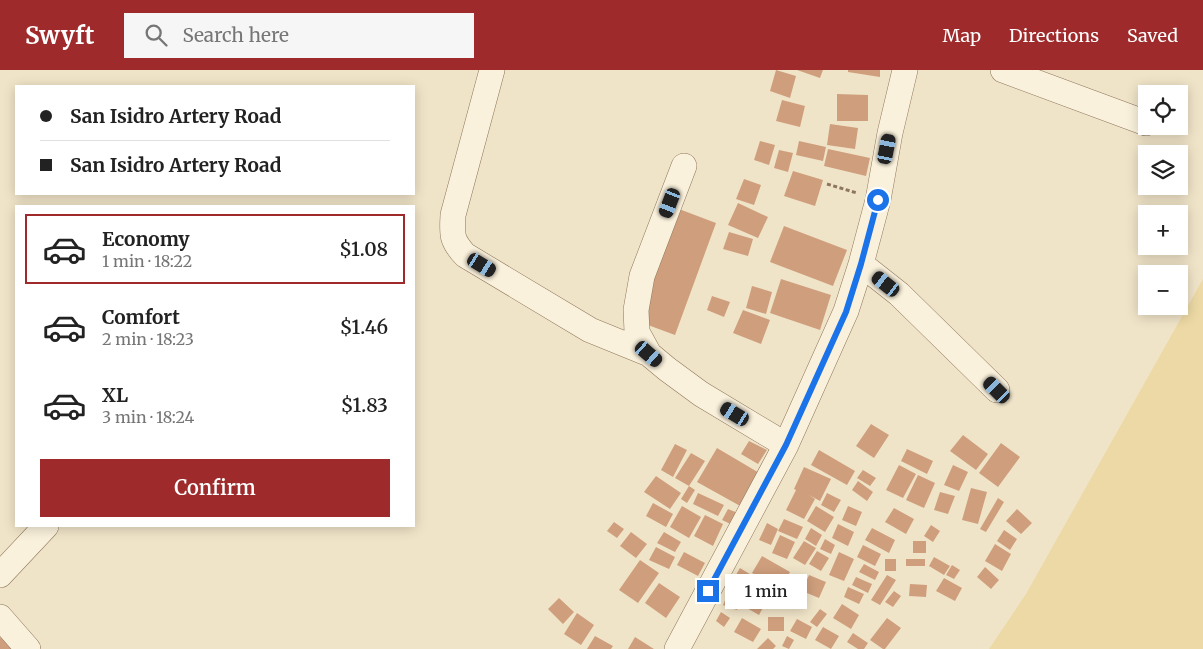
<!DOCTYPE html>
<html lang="en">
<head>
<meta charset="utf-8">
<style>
	:root { --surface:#fff; --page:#f6f6f6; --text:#222; --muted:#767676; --line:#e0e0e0; --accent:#9e2a2b }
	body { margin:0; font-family:Merriweather,serif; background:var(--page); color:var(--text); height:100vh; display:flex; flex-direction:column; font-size:19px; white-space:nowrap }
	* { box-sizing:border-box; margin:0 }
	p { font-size:16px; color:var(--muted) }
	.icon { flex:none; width:28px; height:28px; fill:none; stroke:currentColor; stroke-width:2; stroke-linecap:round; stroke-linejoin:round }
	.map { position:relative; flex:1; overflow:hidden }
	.sheet { position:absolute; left:15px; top:135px; width:400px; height:322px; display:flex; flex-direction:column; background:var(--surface); border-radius:0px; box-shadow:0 2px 12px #0003 }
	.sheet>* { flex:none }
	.hud { position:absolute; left:15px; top:15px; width:400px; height:110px; border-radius:0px; box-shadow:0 2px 12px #0003; display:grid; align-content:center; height:110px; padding:0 25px; background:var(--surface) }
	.tools { position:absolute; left:1138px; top:15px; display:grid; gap:10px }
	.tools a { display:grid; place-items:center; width:50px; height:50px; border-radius:0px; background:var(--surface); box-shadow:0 2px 12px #0003; font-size:25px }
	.end { position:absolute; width:22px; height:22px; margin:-11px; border:6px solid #1a73e8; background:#fff; box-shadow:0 0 0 2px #fff }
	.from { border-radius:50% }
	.bubble { position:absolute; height:35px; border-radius:0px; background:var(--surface); box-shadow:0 2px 12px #0003; font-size:16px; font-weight:600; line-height:35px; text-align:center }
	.car { position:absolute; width:15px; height:30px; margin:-15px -8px; border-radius:6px; box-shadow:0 0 4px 1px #0007; background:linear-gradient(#222 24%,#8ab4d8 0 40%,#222 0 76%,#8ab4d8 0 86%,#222 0) }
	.hud b { display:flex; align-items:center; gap:18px; height:48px; font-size:19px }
	.hud b+b { border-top:1px solid var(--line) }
	.hud i { width:12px; height:12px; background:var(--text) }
	ul { padding:9px 0 0; list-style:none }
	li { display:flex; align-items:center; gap:15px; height:70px; margin:0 10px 8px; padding:0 15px; border:2px solid transparent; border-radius:0px }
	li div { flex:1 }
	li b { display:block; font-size:19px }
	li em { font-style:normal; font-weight:600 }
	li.selected { border-color:var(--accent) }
	li>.icon { width:45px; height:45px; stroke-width:1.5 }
	.action { display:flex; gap:10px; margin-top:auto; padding:10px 25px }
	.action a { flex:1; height:58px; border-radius:0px; background:var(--accent); color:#fff; font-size:20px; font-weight:600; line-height:58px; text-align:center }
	header { display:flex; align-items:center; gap:30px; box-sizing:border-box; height:70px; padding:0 25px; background:var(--accent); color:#fff }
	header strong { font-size:24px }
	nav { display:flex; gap:28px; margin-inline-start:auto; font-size:18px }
	.search { width:350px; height:45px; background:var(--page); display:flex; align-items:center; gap:12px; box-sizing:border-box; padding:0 18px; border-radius:0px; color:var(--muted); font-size:19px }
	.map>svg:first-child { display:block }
	.sand { fill:#ecd9a5 }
	.building { fill:#cf9f7d }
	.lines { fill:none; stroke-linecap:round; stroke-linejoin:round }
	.minor-casing { stroke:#8d765c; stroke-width:26 }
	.path { stroke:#8d765c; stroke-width:3; stroke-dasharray:4 2.5; stroke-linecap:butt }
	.minor { stroke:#faf1dc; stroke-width:25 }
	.route { stroke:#1a73e8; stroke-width:6 }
</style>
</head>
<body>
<header>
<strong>Swyft</strong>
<div class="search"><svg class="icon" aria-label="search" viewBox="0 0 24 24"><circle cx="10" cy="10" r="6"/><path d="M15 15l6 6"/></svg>Search here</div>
<nav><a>Map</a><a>Directions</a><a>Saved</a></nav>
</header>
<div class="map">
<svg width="1203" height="579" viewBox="0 0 1203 579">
	<rect width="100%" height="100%" fill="#f0e4c8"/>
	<!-- sand -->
	<path class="sand" d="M1203 209V579H989L1026 524Z"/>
	<!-- building -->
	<path class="building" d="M776 0 796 6 790 28 770 21Z
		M797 0H823L820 8Z
		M848 0H880V7L848 2Z
		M837 24 868 25V51H837Z
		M782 30 805 36 800 57 776 51Z
		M830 54 858 58 855 79 827 75Z
		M760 71 775 75 769 95 754 90Z
		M799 71 826 77 823 91 796 85Z
		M828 79 870 88 866 106 824 96Z
		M779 80 793 83 788 102 774 98Z
		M793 101 823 110 815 136 784 126Z
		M744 109 761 115 754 135 736 129Z
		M738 133 768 147 758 168 728 155Z
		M679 139 716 153 675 265 637 251Z
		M784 156 847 180 833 216 770 192Z
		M729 162 753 169 748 186 723 179Z
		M781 209 831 225 820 260 770 243Z
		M752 216 772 222 766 244 746 238Z
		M712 226 730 232 724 247 707 240Z
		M743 240 770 250 761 274 733 263Z
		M871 354 889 365 874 388 856 376Z
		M963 365 988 384 976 400 950 381Z
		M749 371 767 380 758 394 741 384Z
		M1001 373 1020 387 998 417 979 403Z
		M675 374 687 380 673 407 661 400Z
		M717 378 761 404 742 437 697 412Z
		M907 379 933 391 927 404 901 391Z
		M819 380 855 401 847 415 811 395Z
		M691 383 705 391 689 416 675 408Z
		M899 395 916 404 903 428 886 420Z
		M953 395 968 402 959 421 944 415Z
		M804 397 831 409 820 431 809 425 815 429 804 449 786 440 796 420 794 419Z
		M863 400 876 408 870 416 857 408Z
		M918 405 935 413 924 438 906 430Z
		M656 406 681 423 670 439 644 422Z
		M858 411 873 422 867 431 852 420Z
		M689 416 695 420 687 433 681 429Z
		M971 418 987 422 978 454 962 450Z
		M940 422 955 426 948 444 934 440Z
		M698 423 724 435 718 446 693 434Z
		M827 423 841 430 834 442 821 435Z
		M998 428 1004 432 986 462 980 459Z
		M653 433 673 444 666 457 646 446Z
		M682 436 701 447 689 468 670 457Z
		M816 436 834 447 825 462 807 451Z
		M848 436 862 442 856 456 842 450Z
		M894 438 914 449 906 464 885 452Z
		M728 439 743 445 737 457 722 450Z
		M1017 439 1032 453 1021 464 1006 451Z
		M705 445 723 454 713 476 694 466Z
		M784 449 803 457 797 469 778 461Z
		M614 452 624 459 617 468 607 461Z
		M767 453 778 459 771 475 759 470Z
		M838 454 854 462 848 476 832 468Z
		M931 455 940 461 933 472 924 466Z
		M811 458 822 465 816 476 805 469Z
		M872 458 895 470 889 483 865 470Z
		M1004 460 1017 469 1010 480 997 471Z
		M631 462 647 474 636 488 620 476Z
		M664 462 681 472 675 482 657 473Z
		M780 465 795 472 787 489 772 483Z
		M825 469 835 475 831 484 820 479Z
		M804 471 816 478 805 495 793 488Z
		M913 471H926V483H913Z
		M995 474 1011 484 1002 501 985 491Z
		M863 475 881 484 875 496 857 487Z
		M656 477 675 487 669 499 649 490Z
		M817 481 829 488 821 501 809 494Z
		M684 482 705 493 698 506 677 495Z
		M839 482 854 489 844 511 829 505Z
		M762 486 790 502 780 519 752 503Z
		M934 487 950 496 944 505 929 496Z
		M885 489H896V501H885Z
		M906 489H925V496H906Z
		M640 490 659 503 638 533 619 520Z
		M864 494 879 502 875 510 859 502Z
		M952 495 960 500 954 509 946 505Z
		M985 497 999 510 991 519 977 507Z
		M740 498 753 506 747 516 734 508Z
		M809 505 826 512 819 528 802 521Z
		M887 505 896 510 880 535 871 530Z
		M856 507 872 514 868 523 852 515Z
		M944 508 962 518 955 531 936 521Z
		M659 513 680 527 666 548 645 533Z
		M910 514 927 515 926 527 909 526Z
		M757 515 771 523 759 545 745 537Z
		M848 517 864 524 859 534 844 527Z
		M783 521H802V536H783Z
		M894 521 901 526 893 537 885 532Z
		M559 528 574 542 563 554 548 539Z
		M726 528 739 533 737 540 723 535Z
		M842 534 859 545 851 559 833 548Z
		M820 539 827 544 817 557 810 552Z
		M721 542 730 548 724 557 716 551Z
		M577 543 594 555 581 575 564 564Z
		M768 547H784V561H768Z
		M742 548 761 559 753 572 734 562Z
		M887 548 901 558 885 579H883L870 570Z
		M797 549 812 557 806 569 790 561Z
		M823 557 839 566 831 579 815 570Z
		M853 563 868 573 864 579H858L847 572Z
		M595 566 613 576 611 579H587Z
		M787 566 794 570 789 579 782 576Z
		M0 567 14 579H0Z
		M635 567 654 579H628Z
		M768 568 776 576 773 579H757Z"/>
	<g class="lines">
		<!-- minor casing -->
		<g class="minor-casing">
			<path id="minor" d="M492 0 453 145C452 164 451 170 465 185L590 260 649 284
				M1003 0 1146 53
				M684 96 642 206 636 240 637 262 649 284 667 299 701 324 786 375
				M861 194 899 224 997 320
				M0 505 46 456
				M0 547 28 579
				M677 579 786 375 846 241 861 194 878 130 890 63 905 0"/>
		</g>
		<!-- path -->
		<path class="path" d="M827 114 857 123"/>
		<!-- minor -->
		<use href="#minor" class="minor"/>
	</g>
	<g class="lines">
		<!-- route -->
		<path class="route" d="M708 521 786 375 846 242 861 194 878 130"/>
	</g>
</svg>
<div class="tools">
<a><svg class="icon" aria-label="locate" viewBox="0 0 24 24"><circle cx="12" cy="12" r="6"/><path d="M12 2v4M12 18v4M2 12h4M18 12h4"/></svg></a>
<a><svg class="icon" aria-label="layers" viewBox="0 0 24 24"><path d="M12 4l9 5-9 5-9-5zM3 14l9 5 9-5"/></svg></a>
<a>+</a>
<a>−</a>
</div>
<i class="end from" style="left:878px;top:130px"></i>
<i class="end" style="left:708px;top:521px"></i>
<div class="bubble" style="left:725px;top:504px;width:82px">1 min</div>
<i class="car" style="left:887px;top:79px;rotate:11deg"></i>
<i class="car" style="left:670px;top:133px;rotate:201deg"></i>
<i class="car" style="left:482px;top:195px;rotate:121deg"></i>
<i class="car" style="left:886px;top:214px;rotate:308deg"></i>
<i class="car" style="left:649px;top:284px;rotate:131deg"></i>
<i class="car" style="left:997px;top:320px;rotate:315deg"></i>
<i class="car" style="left:735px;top:344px;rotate:301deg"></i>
<div class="hud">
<b><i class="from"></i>San Isidro Artery Road</b>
<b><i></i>San Isidro Artery Road</b>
</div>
<section class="sheet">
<ul>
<li class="selected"><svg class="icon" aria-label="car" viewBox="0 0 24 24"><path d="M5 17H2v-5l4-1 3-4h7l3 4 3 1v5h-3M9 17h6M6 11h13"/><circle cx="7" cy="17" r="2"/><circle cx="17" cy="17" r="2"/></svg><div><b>Economy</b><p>1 min · 18:22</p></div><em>$1.08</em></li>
<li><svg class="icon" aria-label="car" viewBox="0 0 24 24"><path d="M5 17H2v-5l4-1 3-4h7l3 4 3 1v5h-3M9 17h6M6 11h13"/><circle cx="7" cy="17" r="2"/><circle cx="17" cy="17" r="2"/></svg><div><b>Comfort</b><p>2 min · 18:23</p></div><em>$1.46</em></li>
<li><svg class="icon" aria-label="car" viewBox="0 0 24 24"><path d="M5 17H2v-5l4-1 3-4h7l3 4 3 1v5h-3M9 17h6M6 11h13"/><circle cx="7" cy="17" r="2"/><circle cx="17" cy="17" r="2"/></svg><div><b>XL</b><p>3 min · 18:24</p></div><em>$1.83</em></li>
</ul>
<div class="action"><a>Confirm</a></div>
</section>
</div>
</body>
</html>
